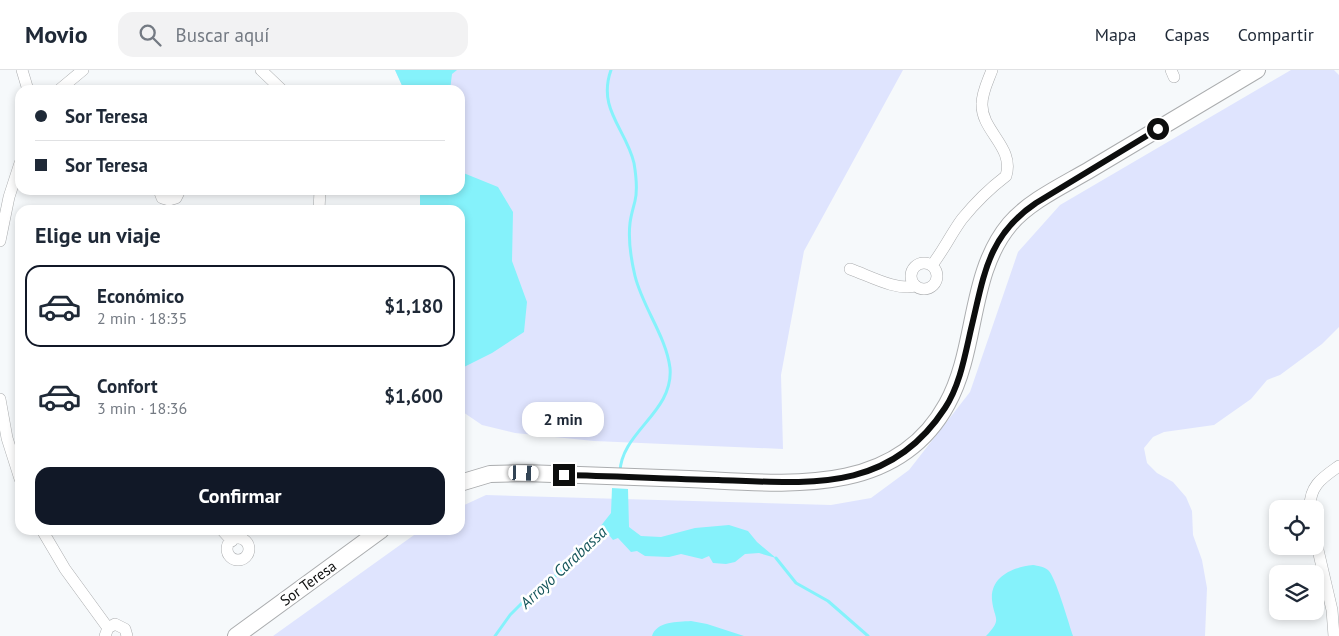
<!DOCTYPE html>
<html lang="es">
<head>
<meta charset="utf-8">
<style>
	:root { --surface:#fff; --page:#f2f2f3; --text:#1f2937; --muted:#747a83; --line:#e0e1e3; --accent:#111827 }
	body { margin:0; font-family:"PT Sans",sans-serif; background:var(--page); color:var(--text); height:100vh; display:flex; flex-direction:column; font-size:19px; white-space:nowrap }
	* { box-sizing:border-box; margin:0 }
	p { font-size:16px; color:var(--muted) }
	.icon { flex:none; width:28px; height:28px; fill:none; stroke:currentColor; stroke-width:2; stroke-linecap:round; stroke-linejoin:round }
	.map { position:relative; flex:1; overflow:hidden }
	.panel { position:absolute; left:15px; top:135px; width:450px; height:330px; display:flex; flex-direction:column; background:var(--surface); border-radius:15px; box-shadow:0 2px 8px #0003 }
	.panel>* { flex:none }
	.guide { position:absolute; left:15px; top:15px; width:450px; height:110px; border-radius:15px; box-shadow:0 2px 8px #0003; display:grid; align-content:center; height:110px; padding:0 20px; background:var(--surface) }
	.tools { position:absolute; left:1269px; top:430px; display:grid; gap:10px }
	.tools a { display:grid; place-items:center; width:55px; height:55px; border-radius:10px; background:var(--surface); box-shadow:0 2px 8px #0003; font-size:25px }
	.end { position:absolute; width:22px; height:22px; margin:-11px; border:6px solid #0d0e0e; background:#fff; box-shadow:0 0 0 2px #fff }
	.from { border-radius:50% }
	.bubble { position:absolute; height:35px; border-radius:15px; background:var(--surface); box-shadow:0 2px 8px #0003; font-size:16px; font-weight:700; line-height:35px; text-align:center }
	.car { position:absolute; width:15px; height:30px; margin:-15px -8px; border-radius:6px; box-shadow:0 0 4px 1px #0007; background:linear-gradient(#fff 24%,#345 0 40%,#fff 0 76%,#345 0 86%,#fff 0) }
	.guide b { display:flex; align-items:center; gap:18px; height:48px; font-size:19px }
	.guide b+b { border-top:1px solid var(--line) }
	.guide i { width:12px; height:12px; background:var(--text) }
	ul { padding:0; list-style:none }
	li { display:flex; align-items:center; gap:15px; height:82px; margin:0 10px 8px; padding:0 10px; border:2px solid transparent; border-radius:15px }
	li div { flex:1 }
	li b { display:block; font-size:19px }
	li em { font-style:normal; font-weight:700 }
	li.current { border-color:var(--accent) }
	li>.icon { width:45px; height:45px; stroke-width:1.5 }
	h2 { padding:0 20px; font-size:22px; line-height:60px }
	.action { display:flex; gap:10px; margin-top:auto; padding:10px 20px }
	.action a { flex:1; height:58px; border-radius:15px; background:var(--accent); color:#fff; font-size:20px; font-weight:700; line-height:58px; text-align:center }
	header { display:flex; align-items:center; gap:30px; box-sizing:border-box; height:70px; padding:0 25px; background:var(--surface); border-bottom:1px solid var(--line) }
	header strong { font-size:24px }
	nav { display:flex; gap:28px; margin-inline-start:auto; font-size:18px }
	.search { width:350px; height:45px; background:var(--page); display:flex; align-items:center; gap:12px; box-sizing:border-box; padding:0 18px; border-radius:15px; color:var(--muted); font-size:19px }
	.map>svg:first-child { display:block }
	.green { fill:#dfe4fe }
	.water { fill:#85f2fb }
	.lines { fill:none; stroke-linecap:round; stroke-linejoin:round }
	.stream { stroke:#85f2fb; stroke-width:3 }
	.street-casing { stroke:#abadaf; stroke-width:12 }
	.secondary-casing { stroke:#abadaf; stroke-width:18 }
	.street { stroke:#fff; stroke-width:11 }
	.secondary { stroke:#fff; stroke-width:16 }
	.route { stroke:#0d0e0e; stroke-width:6 }
	.labels { text-anchor:middle; dominant-baseline:central; stroke-width:5; stroke-linejoin:round; paint-order:stroke }
	.street-label { font-size:15px; fill:#0d0e0e; stroke:#fff }
	.water-label { font-size:16px; font-style:italic; fill:#14555a; stroke:#fff }
</style>
</head>
<body>
<header>
<strong>Movio</strong>
<div class="search"><svg class="icon" aria-label="search" viewBox="0 0 24 24"><circle cx="10" cy="10" r="6"/><path d="M15 15l6 6"/></svg>Buscar aquí</div>
<nav><a>Mapa</a><a>Capas</a><a>Compartir</a></nav>
</header>
<div class="map">
<svg width="1339" height="566" viewBox="0 0 1339 566">
	<rect width="100%" height="100%" fill="#f6f9fb"/>
	<!-- green -->
	<path class="green" d="M395 0H903L804 181 781 305 783 379 594 371 515 363 482 355 460 340V140H420V120H460V20H404Z
		M1291 0H1334L1339 5V257L1322 274 1280 305 1267 310 1251 329 1214 355 1164 362 1153 367 1144 378 1147 393 1157 403 1173 412 1186 427 1192 441 1193 465 1202 490 1207 518 1205 566H273L421 460H460V437L486 425 831 435 871 428 909 400 970 322 1018 182 1060 135Z"/>
	<!-- water -->
	<path class="water" d="M395 0H457L452 4 450 20H404Z
		M460 99 461 102 498 117 513 142 512 191 527 232 524 262 492 283 460 299V140H420V120H460Z
		M612 418 628 419 629 457 641 466 661 467 695 458 729 455 748 461 757 472 776 488 759 483 745 484 735 492 726 494 713 493 709 486 702 489 681 484 669 487 645 486 637 481 631 482 618 468 613 470 609 465 599 466 596 462 611 443Z
		M1033 495C1038 496 1043 496 1048 500 1055 505 1069 554 1073 566H986C1003 548 994 550 992 530 990 506 1014 497 1033 495Z
		M691 551 707 554 744 566H652C657 551 677 552 691 551Z"/>
	<g class="lines">
		<!-- stream -->
		<path class="stream" d="M611 0C597 39 626 59 634 93 636 105 638 119 635 131 633 139 631 145 630 153 628 170 631 189 635 206 643 238 666 266 670 298 674 342 621 362 620 402
			M776 488 796 513 828 531 868 566
			M495 566 510 545 522 533 559 503 601 465"/>
		<!-- street casing -->
		<g class="street-casing">
			<path id="street" d="M22 0 28 20
				M261 0 282 20
				M1171 0 1174 7
				M59 20 83 0
				M159 120 162 128 169 130 176 128 180 120
				M319 140 320 120
				M0 171 9 127 20 93
				M911 206a13 13 0 1 1 26 0a13 13 0 1 1-26 0Z
				M932 195C943 181 951 164 962 149 975 133 989 119 1006 106 1015 77 981 61 982 34 982 22 988 11 992 0
				M850 199C870 206 896 221 916 216
				M0 329 7 368 20 409
				M1310 439C1309 416 1322 408 1339 396
				M42 460 65 499 108 558
				M222 460 232 471
				M1315 467 1332 540 1334 566
				M227 479a11 11 0 1 1 22 0a11 11 0 1 1-22 0Z
				M105 566 108 558 115 554 125 559 127 566"/>
		</g>
		<!-- secondary casing -->
		<g class="secondary-casing">
			<path id="secondary" d="M460 413 490 404 525 403C579 405 634 407 689 409 780 413 895 430 947 334 978 278 968 204 1010 154 1029 131 1066 114 1091 99 1146 66 1202 33 1257 0
				M236 566 381 460"/>
		</g>
		<!-- street -->
		<use href="#street" class="street"/>
		<!-- secondary -->
		<use href="#secondary" class="secondary"/>
	</g>
	<g class="lines">
		<!-- route -->
		<path class="route" d="M564 405C615 406 667 409 718 410 808 413 889 424 945 338 960 315 965 285 971 259 984 206 987 166 1036 133L1158 59"/>
	</g>
	<g class="labels">
		<!-- street labels -->
		<g class="street-label">
			<text transform="translate(308 513) rotate(-36)">Sor Teresa</text>
		</g>
		<!-- water labels -->
		<g class="water-label">
			<text transform="translate(563 497) rotate(-43)">Arroyo Carabassa</text>
		</g>
	</g>
</svg>
<div class="tools">
<a><svg class="icon" aria-label="locate" viewBox="0 0 24 24"><circle cx="12" cy="12" r="6"/><path d="M12 2v4M12 18v4M2 12h4M18 12h4"/></svg></a>
<a><svg class="icon" aria-label="layers" viewBox="0 0 24 24"><path d="M12 4l9 5-9 5-9-5zM3 14l9 5 9-5"/></svg></a>
</div>
<i class="end from" style="left:1158px;top:59px"></i>
<i class="end" style="left:564px;top:405px"></i>
<div class="bubble" style="left:522px;top:332px;width:82px">2 min</div>
<i class="car" style="left:524px;top:403px;rotate:92deg"></i>
<div class="guide">
<b><i class="from"></i>Sor Teresa</b>
<b><i></i>Sor Teresa</b>
</div>
<section class="panel">
<h2>Elige un viaje</h2>
<ul>
<li class="current"><svg class="icon" aria-label="car" viewBox="0 0 24 24"><path d="M5 17H2v-5l4-1 3-4h7l3 4 3 1v5h-3M9 17h6M6 11h13"/><circle cx="7" cy="17" r="2"/><circle cx="17" cy="17" r="2"/></svg><div><b>Económico</b><p>2 min · 18:35</p></div><em>$1,180</em></li>
<li><svg class="icon" aria-label="car" viewBox="0 0 24 24"><path d="M5 17H2v-5l4-1 3-4h7l3 4 3 1v5h-3M9 17h6M6 11h13"/><circle cx="7" cy="17" r="2"/><circle cx="17" cy="17" r="2"/></svg><div><b>Confort</b><p>3 min · 18:36</p></div><em>$1,600</em></li>
</ul>
<div class="action"><a>Confirmar</a></div>
</section>
</div>
</body>
</html>
